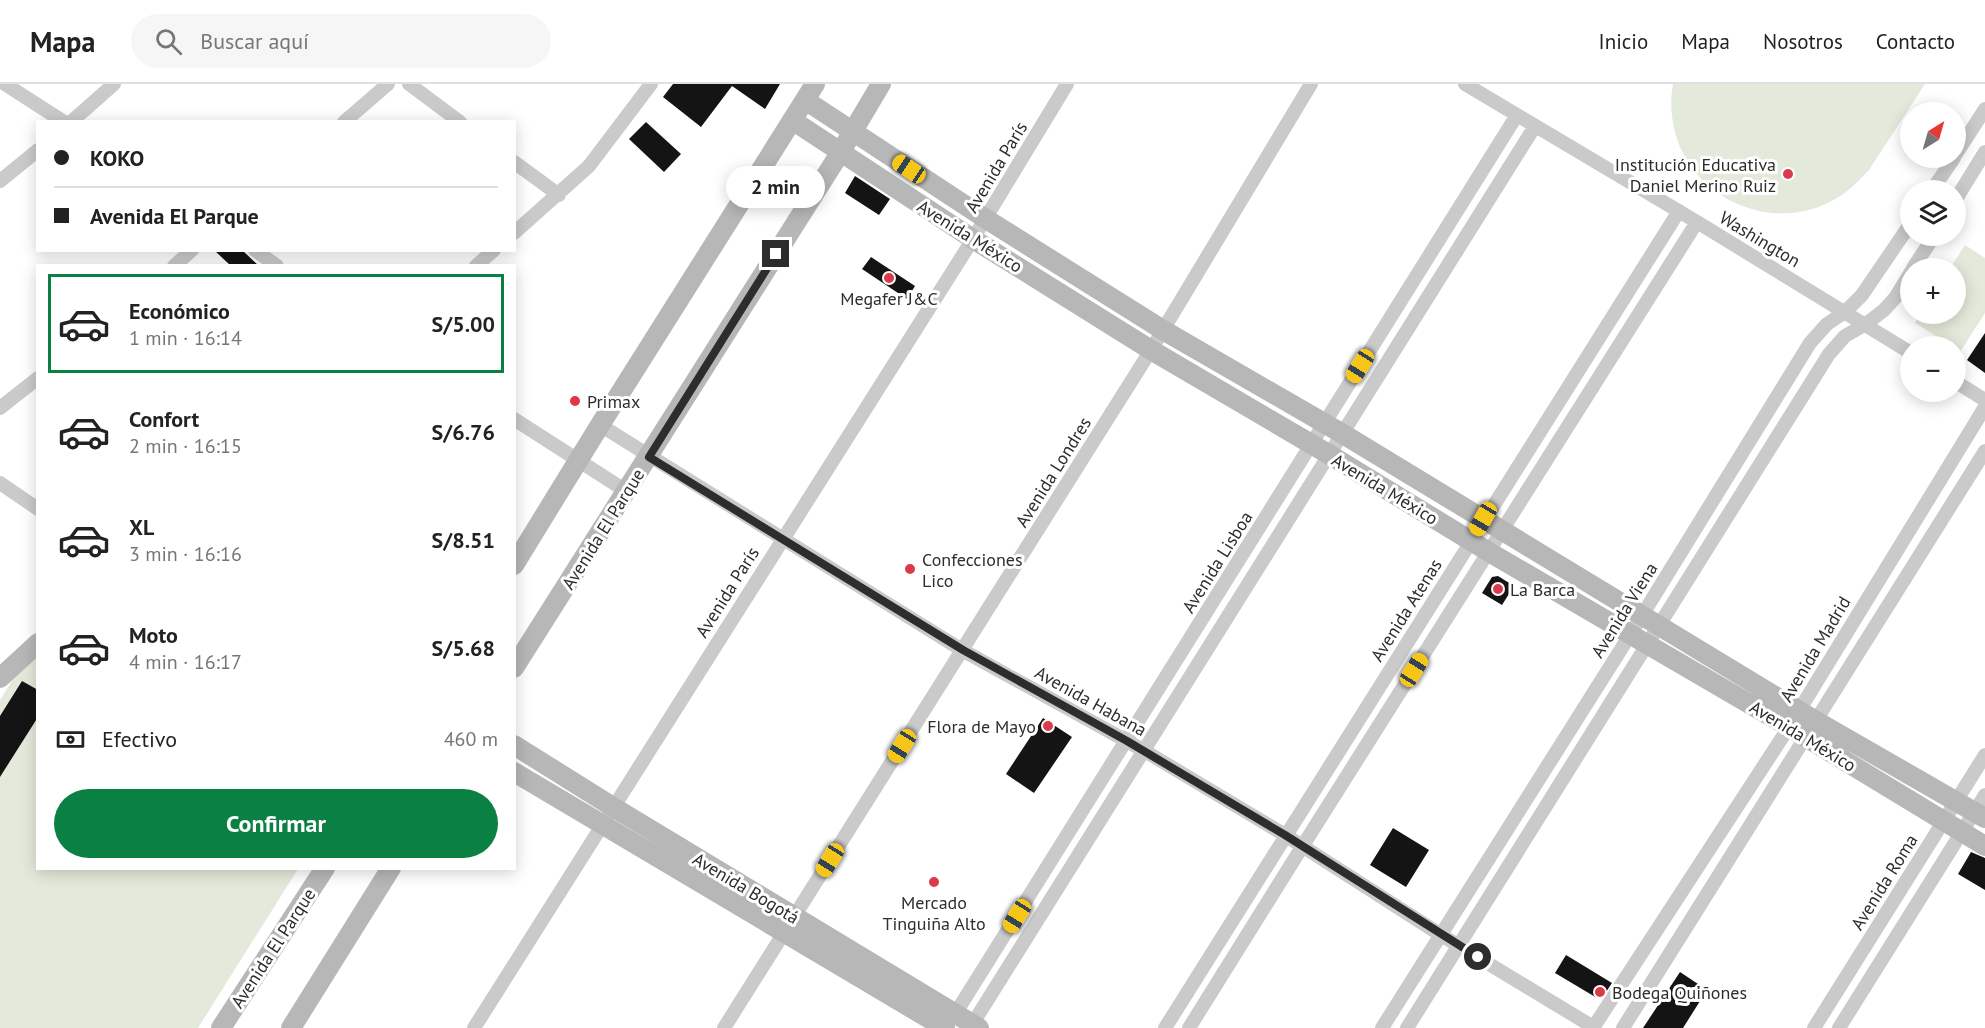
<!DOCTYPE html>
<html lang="es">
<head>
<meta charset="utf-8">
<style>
	:root { --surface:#fff; --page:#f6f6f6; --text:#222; --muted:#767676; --line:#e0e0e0; --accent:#0b8043 }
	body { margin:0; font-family:"PT Sans",sans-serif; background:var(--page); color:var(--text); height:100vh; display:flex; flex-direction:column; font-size:22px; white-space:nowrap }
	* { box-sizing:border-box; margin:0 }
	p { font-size:20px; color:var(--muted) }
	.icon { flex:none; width:33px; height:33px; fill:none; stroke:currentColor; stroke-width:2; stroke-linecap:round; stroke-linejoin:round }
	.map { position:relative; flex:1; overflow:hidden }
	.details { position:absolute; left:36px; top:180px; width:480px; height:606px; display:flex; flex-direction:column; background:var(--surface); border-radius:0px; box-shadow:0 3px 15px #0003 }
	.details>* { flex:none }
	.top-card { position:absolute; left:36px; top:36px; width:480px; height:132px; border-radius:0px; box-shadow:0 3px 15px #0003; display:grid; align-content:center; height:132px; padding:0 18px; background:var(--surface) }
	.needle { width:39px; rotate:37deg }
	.tools { position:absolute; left:1900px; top:18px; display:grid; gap:12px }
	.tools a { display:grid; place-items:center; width:66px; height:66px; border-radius:50%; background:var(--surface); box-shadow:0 3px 15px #0003; font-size:30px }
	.end { position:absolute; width:27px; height:27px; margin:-14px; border:8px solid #2d2d2d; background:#fff; box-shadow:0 0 0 3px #fff }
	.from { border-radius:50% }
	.bubble { position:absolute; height:42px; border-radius:21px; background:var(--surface); box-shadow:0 3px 15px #0003; font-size:20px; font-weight:700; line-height:42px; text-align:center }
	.car { position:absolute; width:18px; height:36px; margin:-18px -9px; border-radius:8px; box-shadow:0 0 4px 2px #0007; background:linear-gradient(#f5c518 24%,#345 0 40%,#f5c518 0 76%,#345 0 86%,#f5c518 0) }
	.top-card b { display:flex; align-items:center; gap:21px; height:57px; font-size:22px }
	.top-card b+b { border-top:2px solid var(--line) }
	.top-card i { width:15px; height:15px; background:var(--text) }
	ul { padding:10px 0 0; list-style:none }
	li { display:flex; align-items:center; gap:18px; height:99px; margin:0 12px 9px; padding:0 6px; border:3px solid transparent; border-radius:0px }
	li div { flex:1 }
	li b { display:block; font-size:22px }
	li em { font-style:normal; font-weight:700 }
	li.current { border-color:var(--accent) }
	li>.icon { width:54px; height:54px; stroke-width:1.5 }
	.pay { display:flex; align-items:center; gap:15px; height:66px; padding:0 18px; font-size:22px }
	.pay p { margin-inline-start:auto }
	.cta { display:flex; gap:12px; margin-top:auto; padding:12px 18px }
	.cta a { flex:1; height:69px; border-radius:36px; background:var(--accent); color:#fff; font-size:24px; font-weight:700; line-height:69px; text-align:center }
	header { display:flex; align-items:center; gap:36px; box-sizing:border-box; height:84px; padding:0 30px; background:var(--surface); border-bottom:2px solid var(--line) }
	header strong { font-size:28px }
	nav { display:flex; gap:33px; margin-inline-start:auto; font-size:21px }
	.search { width:420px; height:54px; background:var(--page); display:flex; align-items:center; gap:15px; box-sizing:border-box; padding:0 21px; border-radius:33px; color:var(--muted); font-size:22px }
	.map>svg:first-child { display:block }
	.green { fill:#e4eadb }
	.building { fill:#141414 }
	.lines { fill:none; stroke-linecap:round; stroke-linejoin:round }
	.street { stroke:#cacaca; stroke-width:14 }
	.secondary { stroke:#b7b7b7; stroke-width:20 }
	.route { stroke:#2d2d2d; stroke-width:8 }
	.poi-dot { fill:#da3a4c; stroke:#fff; stroke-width:2 }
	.labels { text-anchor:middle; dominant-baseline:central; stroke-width:6; stroke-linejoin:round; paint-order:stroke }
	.poi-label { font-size:18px; fill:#2d2d2d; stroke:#fff; text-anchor:start }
	.street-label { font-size:18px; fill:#2d2d2d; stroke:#fff }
</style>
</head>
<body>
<header>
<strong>Mapa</strong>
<div class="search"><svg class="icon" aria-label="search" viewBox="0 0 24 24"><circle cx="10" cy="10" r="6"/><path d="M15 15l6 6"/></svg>Buscar aquí</div>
<nav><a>Inicio</a><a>Mapa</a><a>Nosotros</a><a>Contacto</a></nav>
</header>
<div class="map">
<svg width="1985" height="944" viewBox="0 0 1985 944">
	<rect width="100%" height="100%" fill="#fff"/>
	<!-- green -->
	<path class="green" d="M1673 0H1925L1869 86C1857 99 1846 110 1830 118 1774 146 1705 120 1680 63 1672 43 1669 21 1673 0Z
		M1965 161 1985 174V229L1960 268 1956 265V262H1952L1915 239 1921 230H1956V184H1950Z
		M37 568 38 784 298 785 198 944H0V616L12 597Z"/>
	<!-- building -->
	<path class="building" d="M673 0H780L765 25 732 2 701 43 663 13Z
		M646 38 681 70 664 88 629 55Z
		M855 92 890 115 879 131 845 109Z
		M214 166H242L259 182H231Z
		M871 173 915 202 907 215 862 185Z
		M1985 249V289L1967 276Z
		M1498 492 1514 502 1502 521 1482 509 1492 493Z
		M22 597 38 606V633L0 693V632Z
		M1043 634 1072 653 1034 709 1006 690Z
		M1393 744 1429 766 1406 803 1370 781Z
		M1971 768 1985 774V806L1958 790Z
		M1566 871 1612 899 1602 914H1597L1555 889Z
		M1680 888 1707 906 1683 944H1643Z"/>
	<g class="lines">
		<!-- street -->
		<path class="street" d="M5 0 64 38
			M409 0 460 38
			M1465 0 1697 138 1911 269
			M71 38 114 0
			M344 38 388 0
			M1956 70 1985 25
			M514 78 559 111
			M0 97 38 66
			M1932 106 1954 74
			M1956 115 1985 68
			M514 149 589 82 651 0
			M255 166 277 182
			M174 182 192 166
			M476 182 494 166
			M1913 184 1934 152
			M1956 298 1985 316
			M0 324 38 294
			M514 335 626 407
			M600 341 962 566 1143 666 1285 751 1441 851 1595 944
			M0 399 38 425
			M952 935 1517 31
			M474 944 973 155 1067 0
			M724 944 1151 266 1311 0
			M970 944 1535 42
			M1165 944 1679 127
			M1189 944 1302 763 1697 138
			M1382 944 1630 551 1810 259 1827 240 1845 228 1862 211 1911 139
			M1407 944 1829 270 1845 252 1866 240 1884 226 1895 214 1911 188
			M1593 944 1789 643 1985 323
			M1623 944 1985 367
			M1814 944 1985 671
			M1839 944 1985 711"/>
		<!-- secondary -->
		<path class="secondary" d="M805 16 986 135 1163 246 1343 350 1816 637 1985 734
			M792 36 973 155 1151 266 1330 371 1489 468 1789 643 1985 762
			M514 481 600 341 815 0
			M514 584 840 69 881 0
			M0 594 38 559
			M514 661 613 723 979 944
			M514 688 945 944
			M221 944 325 784
			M291 944 391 784"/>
	</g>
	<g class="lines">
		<!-- route -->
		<path class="route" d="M776 170 649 373 963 566 1127 657 1285 751 1478 873"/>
	</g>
	<!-- markers -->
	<g class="poi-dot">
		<circle cx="1788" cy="90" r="6"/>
		<circle cx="889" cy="194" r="6"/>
		<circle cx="575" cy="317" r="6"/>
		<circle cx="910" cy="485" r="6"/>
		<circle cx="1498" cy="505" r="6"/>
		<circle cx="1048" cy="642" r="6"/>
		<circle cx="934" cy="798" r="6"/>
		<circle cx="1600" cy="908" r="6"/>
	</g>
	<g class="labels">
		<!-- poi labels -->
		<g class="poi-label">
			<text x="1776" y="80" text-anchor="end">Institución Educativa<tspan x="1776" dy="21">Daniel Merino Ruiz</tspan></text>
			<text x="889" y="214" text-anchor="middle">Megafer J&amp;C</text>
			<text x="587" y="317">Primax</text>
			<text x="922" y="475">Confecciones<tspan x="922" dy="21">Lico</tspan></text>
			<text x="1510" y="505">La Barca</text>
			<text x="1036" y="642" text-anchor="end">Flora de Mayo</text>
			<text x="934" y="818" text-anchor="middle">Mercado<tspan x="934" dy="21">Tinguiña Alto</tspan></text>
			<text x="1612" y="908">Bodega Quiñones</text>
		</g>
		<!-- street labels -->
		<g class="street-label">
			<text transform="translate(996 83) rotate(-59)">Avenida París</text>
			<text transform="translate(970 152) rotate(32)">Avenida México</text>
			<text transform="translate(1760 155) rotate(31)">Washington</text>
			<text transform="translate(1053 388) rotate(-58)">Avenida Londres</text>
			<text transform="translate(1385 405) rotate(31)">Avenida México</text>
			<text transform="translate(603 445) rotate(-58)">Avenida El Parque</text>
			<text transform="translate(1217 478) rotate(-58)">Avenida Lisboa</text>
			<text transform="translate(727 508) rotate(-58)">Avenida París</text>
			<text transform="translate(1406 526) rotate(-58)">Avenida Atenas</text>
			<text transform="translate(1624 526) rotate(-58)">Avenida Viena</text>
			<text transform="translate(1815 565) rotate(-59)">Avenida Madrid</text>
			<text transform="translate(1091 617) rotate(29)">Avenida Habana</text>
			<text transform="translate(1803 652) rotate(31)">Avenida México</text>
			<text transform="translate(1884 798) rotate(-58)">Avenida Roma</text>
			<text transform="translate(746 804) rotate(31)">Avenida Bogotá</text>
			<text transform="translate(273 864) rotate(-57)">Avenida El Parque</text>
		</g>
	</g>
</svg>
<div class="tools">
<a><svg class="needle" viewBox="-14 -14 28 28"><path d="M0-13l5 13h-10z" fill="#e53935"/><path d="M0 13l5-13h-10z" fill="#767676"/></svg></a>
<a><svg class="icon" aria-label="layers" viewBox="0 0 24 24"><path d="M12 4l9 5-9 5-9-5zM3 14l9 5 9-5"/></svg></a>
<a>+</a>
<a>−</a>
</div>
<i class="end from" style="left:1478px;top:873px"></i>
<i class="end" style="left:776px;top:170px"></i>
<div class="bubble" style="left:726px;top:82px;width:99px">2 min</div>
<i class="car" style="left:909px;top:85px;rotate:304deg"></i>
<i class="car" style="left:1360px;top:282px;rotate:212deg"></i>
<i class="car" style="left:1483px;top:435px;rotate:210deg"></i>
<i class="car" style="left:1414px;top:586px;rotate:32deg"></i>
<i class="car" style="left:902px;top:662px;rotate:212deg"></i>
<i class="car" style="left:830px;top:776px;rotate:212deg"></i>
<i class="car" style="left:1017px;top:832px;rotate:212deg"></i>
<div class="top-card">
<b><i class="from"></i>KOKO</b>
<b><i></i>Avenida El Parque</b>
</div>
<section class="details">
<ul>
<li class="current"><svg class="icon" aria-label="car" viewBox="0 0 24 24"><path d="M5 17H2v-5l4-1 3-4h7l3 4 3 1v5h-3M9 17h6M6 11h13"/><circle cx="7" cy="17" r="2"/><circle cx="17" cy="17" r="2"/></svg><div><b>Económico</b><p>1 min · 16:14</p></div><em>S/5.00</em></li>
<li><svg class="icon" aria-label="car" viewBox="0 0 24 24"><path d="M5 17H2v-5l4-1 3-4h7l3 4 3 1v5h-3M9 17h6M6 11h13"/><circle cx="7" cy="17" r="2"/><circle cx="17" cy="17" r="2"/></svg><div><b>Confort</b><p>2 min · 16:15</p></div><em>S/6.76</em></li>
<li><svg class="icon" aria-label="car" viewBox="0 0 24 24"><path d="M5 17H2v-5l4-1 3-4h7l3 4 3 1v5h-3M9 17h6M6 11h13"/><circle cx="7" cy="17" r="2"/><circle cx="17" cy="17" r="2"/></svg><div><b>XL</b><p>3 min · 16:16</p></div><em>S/8.51</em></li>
<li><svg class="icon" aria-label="car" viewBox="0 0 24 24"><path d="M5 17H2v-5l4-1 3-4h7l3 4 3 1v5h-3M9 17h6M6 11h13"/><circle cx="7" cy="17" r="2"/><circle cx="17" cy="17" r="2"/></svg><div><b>Moto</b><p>4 min · 16:17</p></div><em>S/5.68</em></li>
</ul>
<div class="pay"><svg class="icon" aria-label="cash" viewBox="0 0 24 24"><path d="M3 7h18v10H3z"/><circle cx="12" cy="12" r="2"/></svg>Efectivo<p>460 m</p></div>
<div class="cta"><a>Confirmar</a></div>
</section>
</div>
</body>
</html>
